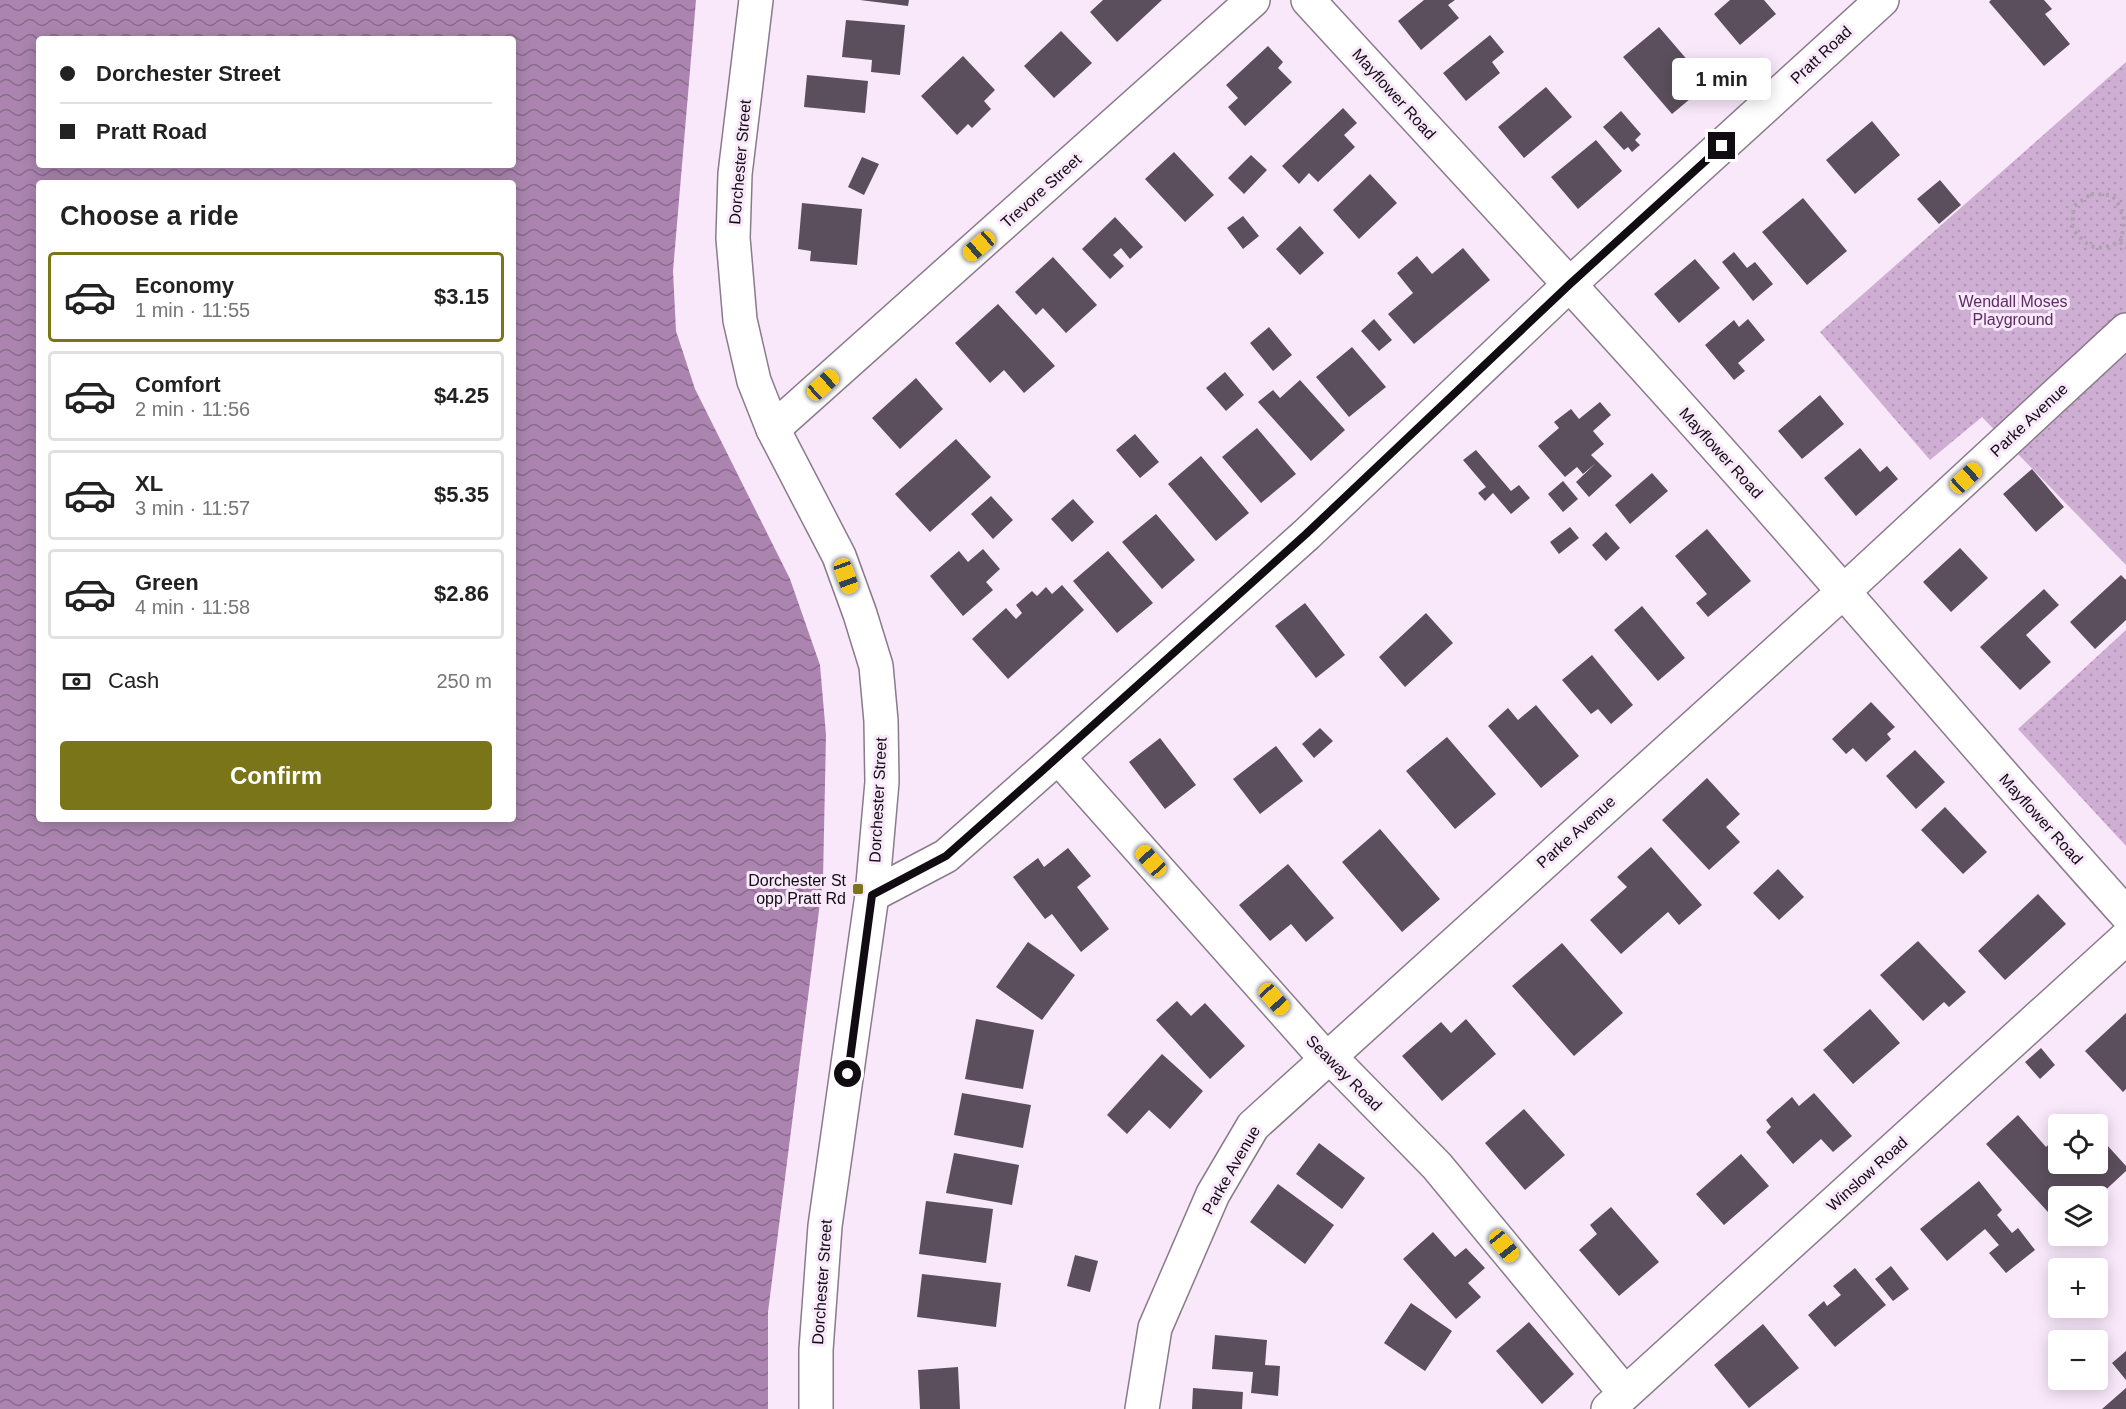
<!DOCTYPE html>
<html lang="en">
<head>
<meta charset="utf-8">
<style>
	:root { --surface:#fff; --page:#f6f6f6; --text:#222; --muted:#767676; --line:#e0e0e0; --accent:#7a7519 }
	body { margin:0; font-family:Helvetica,sans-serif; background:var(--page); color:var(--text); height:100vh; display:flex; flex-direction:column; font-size:22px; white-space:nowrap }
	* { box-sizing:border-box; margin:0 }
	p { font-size:20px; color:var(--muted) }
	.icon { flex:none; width:33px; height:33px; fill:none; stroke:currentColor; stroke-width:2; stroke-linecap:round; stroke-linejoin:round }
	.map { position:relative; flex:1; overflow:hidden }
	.details { position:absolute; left:36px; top:180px; width:480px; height:642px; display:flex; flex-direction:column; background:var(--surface); border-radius:6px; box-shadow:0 3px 15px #0003 }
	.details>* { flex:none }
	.top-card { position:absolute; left:36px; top:36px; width:480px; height:132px; border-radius:6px; box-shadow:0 3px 15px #0003; display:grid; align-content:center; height:132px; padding:0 24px; background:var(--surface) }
	.fabs { position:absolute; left:2048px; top:1114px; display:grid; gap:12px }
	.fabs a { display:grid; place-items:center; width:60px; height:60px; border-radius:6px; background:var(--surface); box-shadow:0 3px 15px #0003; font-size:30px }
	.end { position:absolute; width:27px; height:27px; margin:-14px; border:8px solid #110c11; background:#fff; box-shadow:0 0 0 3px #fff }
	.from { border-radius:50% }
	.bubble { position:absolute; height:42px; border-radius:6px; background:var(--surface); box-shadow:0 3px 15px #0003; font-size:20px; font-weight:700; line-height:42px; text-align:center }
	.car { position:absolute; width:18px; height:36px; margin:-18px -9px; border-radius:8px; box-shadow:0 0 4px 2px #0007; background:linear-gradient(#f5c518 24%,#345 0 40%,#f5c518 0 76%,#345 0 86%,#f5c518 0) }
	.top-card b { display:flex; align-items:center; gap:21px; height:57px; font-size:22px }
	.top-card b+b { border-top:2px solid var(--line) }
	.top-card i { width:15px; height:15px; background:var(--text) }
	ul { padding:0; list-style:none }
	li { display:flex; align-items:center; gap:18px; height:90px; margin:0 12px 9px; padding:0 12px; border:3px solid var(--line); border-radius:6px }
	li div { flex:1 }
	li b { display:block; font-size:22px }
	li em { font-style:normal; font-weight:700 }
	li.current { border-color:var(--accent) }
	li>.icon { width:54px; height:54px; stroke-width:1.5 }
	h2 { padding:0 24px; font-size:27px; line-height:72px }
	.pay { display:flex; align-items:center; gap:15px; height:66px; padding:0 24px; font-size:22px }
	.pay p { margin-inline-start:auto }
	.primary-button { display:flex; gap:12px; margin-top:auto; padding:12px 24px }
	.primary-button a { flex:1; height:69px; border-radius:6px; background:var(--accent); color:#fff; font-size:24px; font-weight:700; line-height:69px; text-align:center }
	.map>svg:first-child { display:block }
	.park { fill:url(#park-dots) }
	.water { fill:url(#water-waves); fill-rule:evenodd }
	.building { fill:#5c4f5d }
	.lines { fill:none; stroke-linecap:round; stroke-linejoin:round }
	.street-casing { stroke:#897b8b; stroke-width:36 }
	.secondary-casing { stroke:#897b8b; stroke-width:36 }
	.path { stroke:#afa3b1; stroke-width:4; stroke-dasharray:3 4.5; stroke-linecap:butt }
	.street { stroke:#fff; stroke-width:33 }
	.secondary { stroke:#fff; stroke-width:33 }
	.route { stroke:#110c11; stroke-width:8 }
	.poi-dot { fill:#7a7519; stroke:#f8e8fa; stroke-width:2 }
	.labels { text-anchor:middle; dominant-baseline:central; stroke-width:6; stroke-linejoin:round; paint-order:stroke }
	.street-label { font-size:16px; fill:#110c11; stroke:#f8e8fa }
	.park-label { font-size:16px; fill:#5c2c62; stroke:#f8e8fa }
	.poi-label { font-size:16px; fill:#110c11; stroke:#f8e8fa; text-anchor:end }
</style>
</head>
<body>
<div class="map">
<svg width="2126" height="1409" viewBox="0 0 2126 1409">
	<defs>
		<pattern id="park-dots" width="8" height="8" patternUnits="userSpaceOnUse" patternTransform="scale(1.5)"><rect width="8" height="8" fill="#cfaed3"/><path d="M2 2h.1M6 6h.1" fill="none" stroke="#b194b4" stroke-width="1.8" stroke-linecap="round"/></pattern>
		<pattern id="water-waves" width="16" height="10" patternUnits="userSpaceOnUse" patternTransform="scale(1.5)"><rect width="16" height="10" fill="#ab85af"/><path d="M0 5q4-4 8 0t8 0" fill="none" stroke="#8a6b8d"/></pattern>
	</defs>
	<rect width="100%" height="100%" fill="#f8e8fa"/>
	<!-- park -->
	<path class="park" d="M2126 62V565L1982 417 1930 460 1820 332Z
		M2126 630V846L2018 729Z"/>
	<!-- water -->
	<path class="water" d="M0 0H696L673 271 676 331 695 389 790 579 820 665 826 735 823 879 768 1312V1409H0ZM39 39H513V165H39ZM39 183H513V819H39Z"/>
	<!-- building -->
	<path class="building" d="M860 0H909L908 6Z
		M1103 0H1162L1117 42 1090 12Z
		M1424 0H1455L1448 5 1459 18 1421 50 1398 21Z
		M1730 0H1764L1776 14 1740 45 1714 14Z
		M1991 0H2044L2052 9 2045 14 2070 44 2044 66 1989 2Z
		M846 20 905 25 900 75 871 72 872 60 842 57Z
		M1659 27 1708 84 1672 114 1623 57Z
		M1061 31 1092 63 1054 98 1024 66Z
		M1490 35 1504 52 1492 62 1500 73 1466 101 1443 73Z
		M1268 46 1283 62 1278 68 1292 82 1245 126 1228 107 1238 98 1226 85Z
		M963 56 995 90 984 101 991 109 972 128 968 124 957 135 921 96Z
		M807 75 868 81 865 113 804 107Z
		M1546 87 1572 117 1524 158 1498 127Z
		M1343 108 1357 123 1344 135 1355 147 1318 182 1309 173 1299 184 1282 166Z
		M1621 111 1641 134 1635 140 1640 145 1632 152 1628 147 1624 150 1603 127Z
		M1872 121 1900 155 1855 194 1826 160Z
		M1596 140 1622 171 1578 209 1551 177Z
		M1174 152 1214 195 1185 222 1145 179Z
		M1251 155 1267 170 1244 194 1228 178Z
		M862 157 879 164 864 195 848 187Z
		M1370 174 1397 203 1359 239 1333 210Z
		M1940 180 1961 205 1939 224 1917 199Z
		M1803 198 1847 251 1807 285 1762 232Z
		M802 203 862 209 857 265 810 261 811 251 798 249Z
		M1243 216 1259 236 1243 249 1227 228Z
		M1115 217 1143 247 1130 259 1121 248 1113 255 1124 266 1110 279 1082 249Z
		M1300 226 1324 253 1300 275 1276 249Z
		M1463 248 1490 280 1414 344 1388 314 1413 293 1397 273 1417 256 1432 274Z
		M1734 252 1747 268 1755 262 1773 284 1753 301 1722 262Z
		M1053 257 1097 305 1066 333 1043 308 1036 315 1015 292Z
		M1695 259 1720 288 1679 323 1654 294Z
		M998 304 1055 366 1024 393 1004 370 990 383 955 343Z
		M1374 319 1392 340 1379 351 1361 331Z
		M1748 319 1765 340 1738 363 1745 371 1734 380 1705 345 1734 320 1739 327Z
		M1269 327 1292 355 1273 371 1250 343Z
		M1352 347 1386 387 1349 417 1316 377Z
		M1225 372 1244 395 1226 411 1206 388Z
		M916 378 943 409 900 449 872 418Z
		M1300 380 1345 430 1311 461 1258 402 1273 390 1280 398Z
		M1820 395 1844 424 1802 459 1778 431Z
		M1600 402 1611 415 1593 431 1604 444 1591 455 1612 476 1589 497 1576 482 1596 463 1583 474 1577 467 1565 477 1538 446 1559 428 1554 422 1571 409 1579 419Z
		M1257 428 1296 474 1261 503 1222 457Z
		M1135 434 1159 462 1140 478 1116 450Z
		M956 439 991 477 930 532 895 494Z
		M1860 448 1880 472 1887 466 1898 479 1856 516 1824 478Z
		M1476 450 1511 491 1519 485 1530 498 1511 514 1493 493 1485 501 1478 493 1486 487 1463 460Z
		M1201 456 1249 513 1216 541 1168 484Z
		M2032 469 2064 507 2036 532 2003 494Z
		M1652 473 1668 491 1630 524 1615 505Z
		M1563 481 1578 499 1563 512 1548 494Z
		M991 496 1013 520 993 539 971 514Z
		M1073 499 1094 522 1072 542 1051 519Z
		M1156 514 1195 560 1162 589 1122 542Z
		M1570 527 1579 538 1559 554 1550 542Z
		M1707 529 1751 581 1708 617 1696 603 1707 594 1675 556Z
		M1606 532 1620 548 1606 561 1592 545Z
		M1960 548 1988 578 1951 612 1923 582Z
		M983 549 1000 569 986 582 993 590 963 616 930 576 959 551 968 562Z
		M1108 551 1153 603 1117 633 1073 581Z
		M2121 575 2126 580V620L2095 649 2070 622Z
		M1062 585 1084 610 1008 679 972 639 1006 608 1016 619 1022 613 1016 605 1032 591 1037 596 1046 587 1052 594Z
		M2044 589 2059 605 2026 635 2051 662 2020 690 1980 647Z
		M1305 603 1345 655 1316 678 1275 626Z
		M1642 606 1685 658 1658 681 1614 630Z
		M1426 613 1453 643 1405 687 1379 657Z
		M1592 655 1633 705 1611 724 1598 709 1591 714 1562 680Z
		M1871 702 1895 727 1887 734 1891 739 1866 762 1853 748 1846 754 1832 739Z
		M1536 705 1579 756 1541 788 1488 726 1508 708 1518 720Z
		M1320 728 1333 741 1314 758 1302 744Z
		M1447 737 1496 794 1455 829 1406 771Z
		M1160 738 1196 785 1165 809 1129 762Z
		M1276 746 1303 781 1260 814 1233 779Z
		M1915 750 1945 782 1916 809 1886 776Z
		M1707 778 1740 814 1726 827 1740 842 1709 870 1662 820Z
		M1945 807 1987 852 1963 874 1921 830Z
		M1380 829 1440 899 1402 932 1342 862Z
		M1651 847 1702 905 1679 925 1668 912 1621 954 1590 920 1627 887 1617 877Z
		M1068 848 1091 876 1077 887 1109 929 1081 952 1052 914 1045 919 1013 877 1038 858 1044 867Z
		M1288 864 1334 918 1306 942 1291 924 1270 941 1239 905Z
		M1778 869 1804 897 1779 920 1753 893Z
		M2038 894 2066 924 2005 980 1978 951Z
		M1918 941 1966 992 1949 1007 1944 1002 1923 1021 1880 975Z
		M1028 942 1075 975 1042 1020 996 987Z
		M1562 943 1623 1013 1574 1056 1512 986Z
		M1177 1001 1191 1016 1205 1003 1245 1046 1210 1079 1156 1020Z
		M1870 1009 1900 1043 1853 1084 1823 1050Z
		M2126 1013V1089L2123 1092 2085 1051Z
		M976 1019 1034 1030 1023 1089 965 1079Z
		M1466 1019 1496 1054 1442 1101 1402 1056 1441 1022 1451 1033Z
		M2041 1048 2055 1065 2040 1079 2025 1062Z
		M1162 1054 1203 1091 1170 1129 1149 1110 1127 1134 1107 1115Z
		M962 1093 1031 1105 1023 1148 954 1135Z
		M1814 1093 1852 1136 1833 1152 1821 1139 1793 1164 1766 1132 1771 1127 1766 1120 1792 1097 1799 1106Z
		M1524 1109 1565 1155 1525 1190 1485 1143Z
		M2018 1115 2046 1147 2058 1136V1164H2097V1134L2126 1166V1171L2098 1197H2058V1223L1986 1144Z
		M2080 1116 2089 1125H2070Z
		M1319 1143 1365 1178 1342 1209 1296 1174Z
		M954 1153 1019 1165 1012 1205 946 1193Z
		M1741 1154 1769 1186 1724 1225 1696 1194Z
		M1979 1181 2002 1210 1997 1215 2012 1233 2018 1228 2035 1250 2006 1273 1989 1253 1999 1245 1985 1229 1947 1261 1920 1229Z
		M1278 1184 1334 1225 1305 1264 1250 1222Z
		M926 1201 993 1209 986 1263 919 1254Z
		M1611 1207 1659 1262 1619 1296 1579 1250 1597 1234 1590 1225Z
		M1433 1232 1455 1257 1466 1248 1485 1268 1468 1283 1481 1297 1456 1319 1403 1259Z
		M1075 1255 1098 1261 1090 1292 1067 1286Z
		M1891 1266 1909 1289 1893 1301 1875 1279Z
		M1855 1268 1886 1305 1835 1347 1808 1315 1824 1301 1827 1306 1841 1295 1833 1286Z
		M922 1274 1001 1283 996 1327 917 1317Z
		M1411 1303 1452 1331 1425 1371 1384 1343Z
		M1529 1322 1574 1374 1542 1404 1496 1351Z
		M1763 1324 1799 1368 1749 1408 1714 1365Z
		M1215 1335 1267 1340 1265 1365 1280 1366 1278 1396 1251 1393 1253 1372 1212 1369Z
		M2126 1351V1380L2112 1363Z
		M958 1367 960 1409H920L918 1370Z
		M1193 1388 1243 1392 1242 1409H1192Z
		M2126 1388V1409H2102Z"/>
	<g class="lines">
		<!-- street casing -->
		<g class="street-casing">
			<path id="street" d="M1308 0C1464 170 1621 338 1773 511 1891 645 2006 781 2126 914
				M773 429 1253 0
				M1058 757 1320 1052 1331 1058 1437 1166 1625 1393
				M872 895 946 856 1058 757 1307 534 1570 284 1882 0
				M1142 1409 1155 1328 1213 1194 1253 1126 1843 592 2126 330
				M1608 1409 2126 938"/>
		</g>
		<!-- secondary casing -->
		<g class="secondary-casing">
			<path id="secondary" d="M756 0 735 174 733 238 740 320 754 381 773 429 839 556 860 614 876 666 881 721 882 782 872 895 825 1226 816 1350V1409"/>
		</g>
		<!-- path -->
		<path class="path" d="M2091 194 2111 195C2126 211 2126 221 2120 242 2095 252 2089 249 2072 228L2074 206Z
			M2120 242 2126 248"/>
		<!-- street -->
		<use href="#street" class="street"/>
		<!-- secondary -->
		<use href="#secondary" class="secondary"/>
	</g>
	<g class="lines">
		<!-- route -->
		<path class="route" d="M848 1074 872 895 946 856 1042 771 1306 534 1570 284 1722 146"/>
	</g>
	<!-- markers -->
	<rect class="poi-dot" x="852" y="883" width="12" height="12" rx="3"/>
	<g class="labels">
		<!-- street labels -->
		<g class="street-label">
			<text transform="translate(1821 55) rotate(-43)">Pratt Road</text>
			<text transform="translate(1394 94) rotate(48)">Mayflower Road</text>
			<text transform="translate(740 162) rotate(-85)">Dorchester Street</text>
			<text transform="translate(1041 191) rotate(-42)">Trevore Street</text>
			<text transform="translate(2029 420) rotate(-43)">Parke Avenue</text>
			<text transform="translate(1721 453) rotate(48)">Mayflower Road</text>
			<text transform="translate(878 800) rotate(-87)">Dorchester Street</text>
			<text transform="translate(2041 819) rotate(48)">Mayflower Road</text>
			<text transform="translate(1576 832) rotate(-42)">Parke Avenue</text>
			<text transform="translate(1344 1073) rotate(45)">Seaway Road</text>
			<text transform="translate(1231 1170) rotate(-60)">Parke Avenue</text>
			<text transform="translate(1867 1174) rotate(-42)">Winslow Road</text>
			<text transform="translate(822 1282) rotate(-86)">Dorchester Street</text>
		</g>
		<!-- park labels -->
		<g class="park-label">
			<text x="2013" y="301">Wendall Moses<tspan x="2013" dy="18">Playground</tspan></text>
		</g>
		<!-- poi labels -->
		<g class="poi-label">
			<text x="846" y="880">Dorchester St<tspan x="846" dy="18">opp Pratt Rd</tspan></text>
		</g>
	</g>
</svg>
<div class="fabs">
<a><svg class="icon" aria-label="locate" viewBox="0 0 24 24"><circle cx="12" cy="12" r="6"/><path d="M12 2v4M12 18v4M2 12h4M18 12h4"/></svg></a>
<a><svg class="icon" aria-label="layers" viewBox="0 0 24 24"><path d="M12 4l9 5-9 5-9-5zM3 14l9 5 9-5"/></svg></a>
<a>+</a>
<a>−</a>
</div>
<i class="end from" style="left:848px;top:1074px"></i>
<i class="end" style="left:1722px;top:146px"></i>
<div class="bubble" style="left:1672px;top:58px;width:99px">1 min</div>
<i class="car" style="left:979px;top:246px;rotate:229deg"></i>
<i class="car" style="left:823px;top:385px;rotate:48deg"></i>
<i class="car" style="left:1966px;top:478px;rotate:47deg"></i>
<i class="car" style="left:846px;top:576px;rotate:160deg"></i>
<i class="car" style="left:1151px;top:861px;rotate:318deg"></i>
<i class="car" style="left:1274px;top:999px;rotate:138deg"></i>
<i class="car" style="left:1504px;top:1246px;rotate:141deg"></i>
<div class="top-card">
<b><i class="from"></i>Dorchester Street</b>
<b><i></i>Pratt Road</b>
</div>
<section class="details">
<h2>Choose a ride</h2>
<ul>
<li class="current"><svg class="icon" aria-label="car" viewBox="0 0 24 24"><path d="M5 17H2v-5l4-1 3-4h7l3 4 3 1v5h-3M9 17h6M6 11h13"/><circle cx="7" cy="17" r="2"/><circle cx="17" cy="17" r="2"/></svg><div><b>Economy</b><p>1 min · 11:55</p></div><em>$3.15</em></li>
<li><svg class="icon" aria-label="car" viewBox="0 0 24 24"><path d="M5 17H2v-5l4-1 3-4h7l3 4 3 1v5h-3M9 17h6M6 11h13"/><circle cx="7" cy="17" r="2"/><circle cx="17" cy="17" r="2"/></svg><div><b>Comfort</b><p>2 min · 11:56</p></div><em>$4.25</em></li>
<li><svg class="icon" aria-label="car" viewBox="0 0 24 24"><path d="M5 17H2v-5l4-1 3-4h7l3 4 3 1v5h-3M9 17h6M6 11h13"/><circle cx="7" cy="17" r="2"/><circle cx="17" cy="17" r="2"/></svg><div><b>XL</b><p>3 min · 11:57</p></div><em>$5.35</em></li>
<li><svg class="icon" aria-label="car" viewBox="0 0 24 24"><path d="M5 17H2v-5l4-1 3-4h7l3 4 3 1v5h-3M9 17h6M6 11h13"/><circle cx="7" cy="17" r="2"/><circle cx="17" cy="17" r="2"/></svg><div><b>Green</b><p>4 min · 11:58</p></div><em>$2.86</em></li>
</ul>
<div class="pay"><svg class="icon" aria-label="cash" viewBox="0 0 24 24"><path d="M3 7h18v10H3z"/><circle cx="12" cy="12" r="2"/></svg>Cash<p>250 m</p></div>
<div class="primary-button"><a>Confirm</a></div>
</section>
</div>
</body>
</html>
